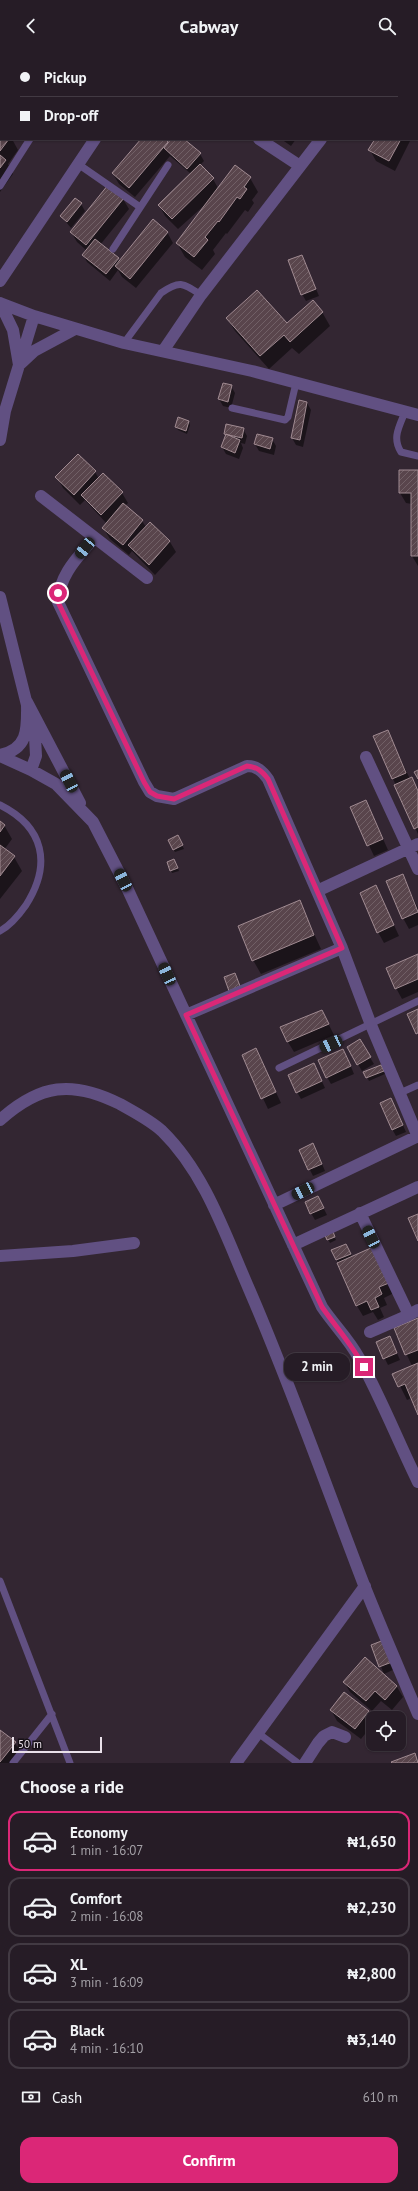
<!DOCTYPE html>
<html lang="en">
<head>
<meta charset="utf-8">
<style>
	:root { --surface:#261c26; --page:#322932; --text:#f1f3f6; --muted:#a4a1a7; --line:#423a43; --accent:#db2777 }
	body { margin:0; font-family:"PT Sans",sans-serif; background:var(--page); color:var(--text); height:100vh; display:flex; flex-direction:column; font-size:15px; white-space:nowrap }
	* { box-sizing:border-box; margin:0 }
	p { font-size:13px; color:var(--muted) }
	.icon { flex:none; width:22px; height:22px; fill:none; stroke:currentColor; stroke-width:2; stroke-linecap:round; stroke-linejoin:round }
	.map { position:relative; height:1711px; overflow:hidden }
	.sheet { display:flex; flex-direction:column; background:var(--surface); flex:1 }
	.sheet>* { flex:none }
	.banner { position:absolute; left:0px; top:0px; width:418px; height:88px; box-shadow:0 1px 3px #0004,0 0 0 1px var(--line); display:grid; align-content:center; height:88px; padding:0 20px; background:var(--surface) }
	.controls { position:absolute; left:366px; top:1659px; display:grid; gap:8px }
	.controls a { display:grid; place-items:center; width:40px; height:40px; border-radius:8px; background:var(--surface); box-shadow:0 1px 3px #0004,0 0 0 1px var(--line); font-size:20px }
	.scale { position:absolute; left:12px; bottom:10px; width:90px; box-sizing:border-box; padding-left:4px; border:2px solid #eae1ea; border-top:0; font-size:11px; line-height:14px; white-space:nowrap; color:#eae1ea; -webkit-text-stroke:3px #171117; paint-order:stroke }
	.end { position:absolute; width:18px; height:18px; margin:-9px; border:5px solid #db2777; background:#fff; box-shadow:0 0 0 2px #fff }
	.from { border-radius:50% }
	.bubble { position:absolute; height:28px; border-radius:12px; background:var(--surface); box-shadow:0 1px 3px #0004,0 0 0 1px var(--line); font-size:13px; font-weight:700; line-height:28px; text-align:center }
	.car { position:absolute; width:12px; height:24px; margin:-12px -6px; border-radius:5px; box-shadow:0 0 3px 1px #0007; background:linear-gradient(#222 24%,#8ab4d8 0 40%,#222 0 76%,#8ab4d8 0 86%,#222 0) }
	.banner b { display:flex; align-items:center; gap:14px; height:38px; font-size:15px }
	.banner b+b { border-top:1px solid var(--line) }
	.banner i { width:10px; height:10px; background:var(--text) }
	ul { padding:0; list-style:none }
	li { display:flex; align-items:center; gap:12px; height:60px; margin:0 8px 6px; padding:0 12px; border:2px solid var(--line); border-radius:12px }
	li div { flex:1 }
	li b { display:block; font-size:15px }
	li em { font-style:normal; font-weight:700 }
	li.current { border-color:var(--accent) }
	li>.icon { width:36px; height:36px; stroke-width:1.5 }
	h2 { padding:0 20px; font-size:18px; line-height:48px }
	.pay { display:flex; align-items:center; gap:10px; height:44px; padding:0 20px; font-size:15px }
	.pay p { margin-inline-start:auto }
	.action { display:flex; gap:8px; margin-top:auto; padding:8px 20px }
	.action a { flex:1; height:46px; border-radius:12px; background:var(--accent); color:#fff; font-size:16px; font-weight:700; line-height:46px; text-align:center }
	header { display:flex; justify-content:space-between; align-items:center; height:52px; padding:0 20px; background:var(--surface); font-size:18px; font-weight:700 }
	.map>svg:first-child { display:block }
	.shadow { fill:#0007 }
	.building { fill:url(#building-hatch); stroke:#a18b92 }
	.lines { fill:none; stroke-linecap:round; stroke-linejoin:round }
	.lane { stroke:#615082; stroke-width:7 }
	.street { stroke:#615082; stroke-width:12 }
	.route { stroke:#db2777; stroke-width:5 }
</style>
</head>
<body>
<header><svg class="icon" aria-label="back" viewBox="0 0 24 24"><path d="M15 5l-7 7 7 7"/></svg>Cabway<svg class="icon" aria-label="search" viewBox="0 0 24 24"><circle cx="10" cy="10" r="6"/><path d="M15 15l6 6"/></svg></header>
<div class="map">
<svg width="418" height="1711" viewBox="0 0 418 1711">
	<defs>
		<pattern id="building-hatch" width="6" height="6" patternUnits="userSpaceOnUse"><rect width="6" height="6" fill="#59454c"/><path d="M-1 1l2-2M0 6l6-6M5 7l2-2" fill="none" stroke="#716066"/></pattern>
	</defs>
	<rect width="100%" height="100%" fill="#332632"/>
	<!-- shadow -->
	<path class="shadow" d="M266 0H301L303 1H267Z
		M312 0H356L357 1H314Z
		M0 6 1 7 0 32Z
		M0 51 1 87H12L18 98 8 112 13 122 0 140Z
		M143 87H164L168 92 173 87H183L200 102 204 109 200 113 213 127 218 136 235 114 250 126 258 140 252 148 254 151 248 160 245 158 227 182 226 181 213 198 215 202 202 218 185 205 177 191 208 150 178 177 165 164 159 153 191 122 170 104 135 145 119 132 113 122Z
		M281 87H296L291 94Z
		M376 87H411L395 119 376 109 370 98Z
		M123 147 129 157 100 193 120 210 167 180 173 191 136 236 122 225 118 218 110 229 87 210 83 203 86 198 77 190 71 180Z
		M81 152 85 159 71 176 61 164Z
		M302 204 319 244 306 249 302 242Z
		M322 260 330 274 299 302 292 296 269 317 235 279 227 266 287 272Z
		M231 334 235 341 231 356 223 354 219 347Z
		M307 351 311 358 303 395 296 393 292 386Z
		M189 370 190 373 187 382 178 378 176 375Z
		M243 377 247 384 245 392 241 391 243 396 239 407 226 402 222 395 226 384 225 382Z
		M272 387 276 394 274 403 259 399 255 392Z
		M78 403 95 420 99 427 122 441 128 451 125 454 142 469 146 475 150 471 170 490 176 500 155 523 132 499 129 503 110 487 104 477 107 472 85 448 80 453 63 436 57 425Z
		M400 419H418V514L412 504V452L406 451 400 441Z
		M387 679 410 727 411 726 418 738V782L374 685Z
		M366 749 388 798 374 804 351 755Z
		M0 770 4 773 12 787 4 798 14 805 22 819 0 847Z
		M179 787 184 797 175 800 173 797Z
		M176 812 179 819 172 821 171 818Z
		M402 823 418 856V873L409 877 403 866Z
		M376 834 399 884 384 891 378 880Z
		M299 849 321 897 261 922 253 908Z
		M418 903V940L402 947 396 936Z
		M322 959 334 983 294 1000 288 990Z
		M359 988 374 1012 362 1019 348 995Z
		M256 998 281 1051 268 1057 243 1004Z
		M347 1005 354 1022 331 1032 327 1025Z
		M383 1017 385 1022 369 1029 365 1021Z
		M317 1019 325 1036 301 1047 297 1040Z
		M391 1047 406 1080 396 1084 392 1077Z
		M300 1098 317 1100 325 1119 313 1124Z
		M318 1145 327 1163 315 1168 311 1161Z
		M325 1181 333 1182 336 1188 330 1191Z
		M346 1193 352 1205 373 1196 394 1241 384 1246 387 1253 380 1256 384 1265 378 1268 373 1260 363 1264 357 1254 333 1199Z
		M418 1267V1360L412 1346 407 1348 394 1322 412 1314 395 1277Z
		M377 1291 393 1292 400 1308 388 1313Z
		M383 1589 395 1617 384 1622 372 1593Z
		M365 1607 397 1635 403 1645 392 1658 381 1649 372 1659 350 1640 344 1630Z
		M331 1658 368 1660 373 1672 361 1687 337 1669Z
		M0 1679 15 1691 23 1704 17 1711H0Z"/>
	<!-- building -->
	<path class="building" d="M202 0H239L240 1H204Z
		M287 0H303L304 1H287Z
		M331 0H358L359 1H330Z
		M0 50 1 51 0 66Z
		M0 82 1 87H9L0 99Z
		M141 87H165L168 90 129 136 112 121Z
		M171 87H184L201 101 187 117 164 96Z
		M375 87H401L389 109 368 98Z
		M0 103 6 108 0 116Z
		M200 112 214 126 172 167 158 153Z
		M235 113 251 125 244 135 247 137 240 147 237 145 219 170 218 169 205 185 208 188 194 205 176 191Z
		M108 133 124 146 86 193 70 180Z
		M75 146 82 151 67 170 60 164Z
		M153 167 168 180 130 227 115 214Z
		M95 187 119 206 106 222 82 203Z
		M302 203 316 237 301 243 288 208Z
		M257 238 287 271 313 248 323 260 290 290 284 283 260 304 226 266Z
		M223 331 232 333 228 350 218 347Z
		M299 348 307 350 300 388 291 386Z
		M178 365 189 369 186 379 175 375Z
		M226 372 244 376 242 386 224 382Z
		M226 382 240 388 235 401 221 395Z
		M257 382 273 386 270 397 254 392Z
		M78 402 96 419 74 443 55 425Z
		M399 418H418V504H411V441H399Z
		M103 421 123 440 101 463 81 443Z
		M123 451 143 468 123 493 102 476Z
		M150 470 170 489 149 513 128 493Z
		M388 678 406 721 392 727 373 684Z
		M418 718V727L414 720Z
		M412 725 418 739V775L414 777 394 733Z
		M366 748 383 787 367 794 350 755Z
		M0 769 5 773 0 780Z
		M178 783 183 793 173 798 168 788Z
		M0 793 15 804 0 824Z
		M174 807 178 816 170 819 167 810Z
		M403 822 418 860 402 867 386 829Z
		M376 833 394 873 377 881 360 841Z
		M300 848 314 883 252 909 238 874Z
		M418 902V927L395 937 386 916Z
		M235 921 240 934 229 939 224 925Z
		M418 957V981L416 982 407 962Z
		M322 958 329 972 287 990 280 975Z
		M360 987 371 1005 357 1013 347 995Z
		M256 996 276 1040 261 1047 242 1003Z
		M343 997 351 1014 326 1026 318 1008Z
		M314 1011 322 1029 296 1041 288 1023Z
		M381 1013 384 1019 366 1026 363 1020Z
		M391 1046 403 1073 392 1078 380 1051Z
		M313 1091 322 1112 308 1118 299 1098Z
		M318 1144 324 1156 310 1162 305 1150Z
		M418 1162V1189L408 1166Z
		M332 1177 335 1185 327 1188 324 1181Z
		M346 1192 351 1202 336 1208 331 1198Z
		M373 1195 389 1231 379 1235 382 1242 375 1246 379 1255 371 1258 367 1249 356 1254 337 1211Z
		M418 1266V1298L405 1303 394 1276Z
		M390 1284 397 1301 383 1307 376 1290Z
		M418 1311V1363L405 1332 398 1335 392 1322Z
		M384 1588 392 1610 379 1615 371 1593Z
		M365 1605 397 1634 385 1648 375 1639 366 1649 343 1630Z
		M344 1640 369 1659 355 1677 330 1658Z
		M0 1678 16 1690 0 1710Z
		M415 1701 418 1711H392L391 1710Z"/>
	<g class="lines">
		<!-- lane -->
		<path class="lane" d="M78 112 140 155
			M0 134 30 87
			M113 197 168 113
			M124 291 161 241C180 228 183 231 201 243
			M232 356 285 368 288 365 296 331
			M405 360C399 375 392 386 401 400L418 404
			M0 753C44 775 52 812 26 853 19 863 11 873 0 879
			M279 1016 418 949
			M400 1041 418 1033
			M0 1529 70 1711
			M258 1681 298 1711
			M13 1711 52 1662"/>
		<!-- street -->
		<path class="street" d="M391 0 393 1
			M154 1V0
			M409 1 410 0
			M417 53 418 54
			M259 87 300 114
			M0 229 95 87
			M0 251 34 264 124 291 252 319 418 363
			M0 251 13 278 19 313 34 299 75 277
			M163 299 201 243 321 87
			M0 388 5 359 34 264
			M41 444 147 526
			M94 486C78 505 59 523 58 550L144 730 150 740 157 744 174 747 247 714C257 714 262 719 268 727L342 896 371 973 418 1085
			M0 545 35 685 36 704 31 718
			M0 703C30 697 27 674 27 650L80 751
			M0 704 31 718 56 732 93 770 128 838 322 1255C334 1273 349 1287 359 1306 381 1346 398 1389 418 1430
			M366 705 418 817
			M317 839 418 792
			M186 963 342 896
			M0 1068C40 1032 72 1028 120 1052 134 1060 150 1068 162 1079 205 1121 225 1182 249 1237 291 1334 326 1434 364 1533 381 1576 400 1619 418 1662
			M274 1153 418 1084
			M360 1161 409 1263 418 1258
			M293 1193 418 1135
			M0 1204 73 1199 134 1191
			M370 1280 409 1263
			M236 1711 365 1534
			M305 1711 318 1691 324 1684 332 1680 345 1685"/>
	</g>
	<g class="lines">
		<!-- route -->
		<path class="route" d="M58 541V550L144 730 150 740 157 744 174 747 247 714C257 715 262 719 268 727L342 896 186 963 322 1255C336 1275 352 1293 364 1315"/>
	</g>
</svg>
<div class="controls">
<a><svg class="icon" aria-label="locate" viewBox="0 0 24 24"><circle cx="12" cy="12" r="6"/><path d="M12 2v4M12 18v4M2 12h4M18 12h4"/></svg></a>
</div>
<div class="scale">50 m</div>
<i class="end from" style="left:58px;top:541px"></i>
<i class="end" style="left:364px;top:1315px"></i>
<div class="bubble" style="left:284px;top:1301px;width:66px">2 min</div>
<i class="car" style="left:85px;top:496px;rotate:219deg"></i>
<i class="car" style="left:69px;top:729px;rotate:333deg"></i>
<i class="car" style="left:123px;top:828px;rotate:333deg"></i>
<i class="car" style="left:167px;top:922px;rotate:335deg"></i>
<i class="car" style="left:331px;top:992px;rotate:245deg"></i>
<i class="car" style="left:303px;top:1139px;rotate:244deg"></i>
<i class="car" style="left:371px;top:1185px;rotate:334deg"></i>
<div class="banner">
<b><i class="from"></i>Pickup</b>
<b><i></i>Drop-off</b>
</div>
</div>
<section class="sheet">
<h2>Choose a ride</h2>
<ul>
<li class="current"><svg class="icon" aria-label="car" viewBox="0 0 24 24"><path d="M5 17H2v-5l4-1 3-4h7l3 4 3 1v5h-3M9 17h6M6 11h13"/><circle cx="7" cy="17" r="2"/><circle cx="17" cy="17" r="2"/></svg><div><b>Economy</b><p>1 min · 16:07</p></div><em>₦1,650</em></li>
<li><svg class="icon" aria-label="car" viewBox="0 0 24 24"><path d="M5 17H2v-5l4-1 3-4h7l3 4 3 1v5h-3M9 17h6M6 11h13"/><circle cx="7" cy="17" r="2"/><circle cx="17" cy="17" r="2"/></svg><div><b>Comfort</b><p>2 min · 16:08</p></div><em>₦2,230</em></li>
<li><svg class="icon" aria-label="car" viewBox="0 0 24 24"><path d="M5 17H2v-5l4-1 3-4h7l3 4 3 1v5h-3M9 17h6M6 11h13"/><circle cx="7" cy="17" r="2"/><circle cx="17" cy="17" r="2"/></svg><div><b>XL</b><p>3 min · 16:09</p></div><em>₦2,800</em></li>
<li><svg class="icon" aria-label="car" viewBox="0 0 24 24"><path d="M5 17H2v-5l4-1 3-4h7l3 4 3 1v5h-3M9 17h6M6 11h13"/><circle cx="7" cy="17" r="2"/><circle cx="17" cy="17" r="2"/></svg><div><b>Black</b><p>4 min · 16:10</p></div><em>₦3,140</em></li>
</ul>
<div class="pay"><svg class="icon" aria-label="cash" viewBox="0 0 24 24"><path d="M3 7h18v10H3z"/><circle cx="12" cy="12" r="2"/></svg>Cash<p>610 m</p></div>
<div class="action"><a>Confirm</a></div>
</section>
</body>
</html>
